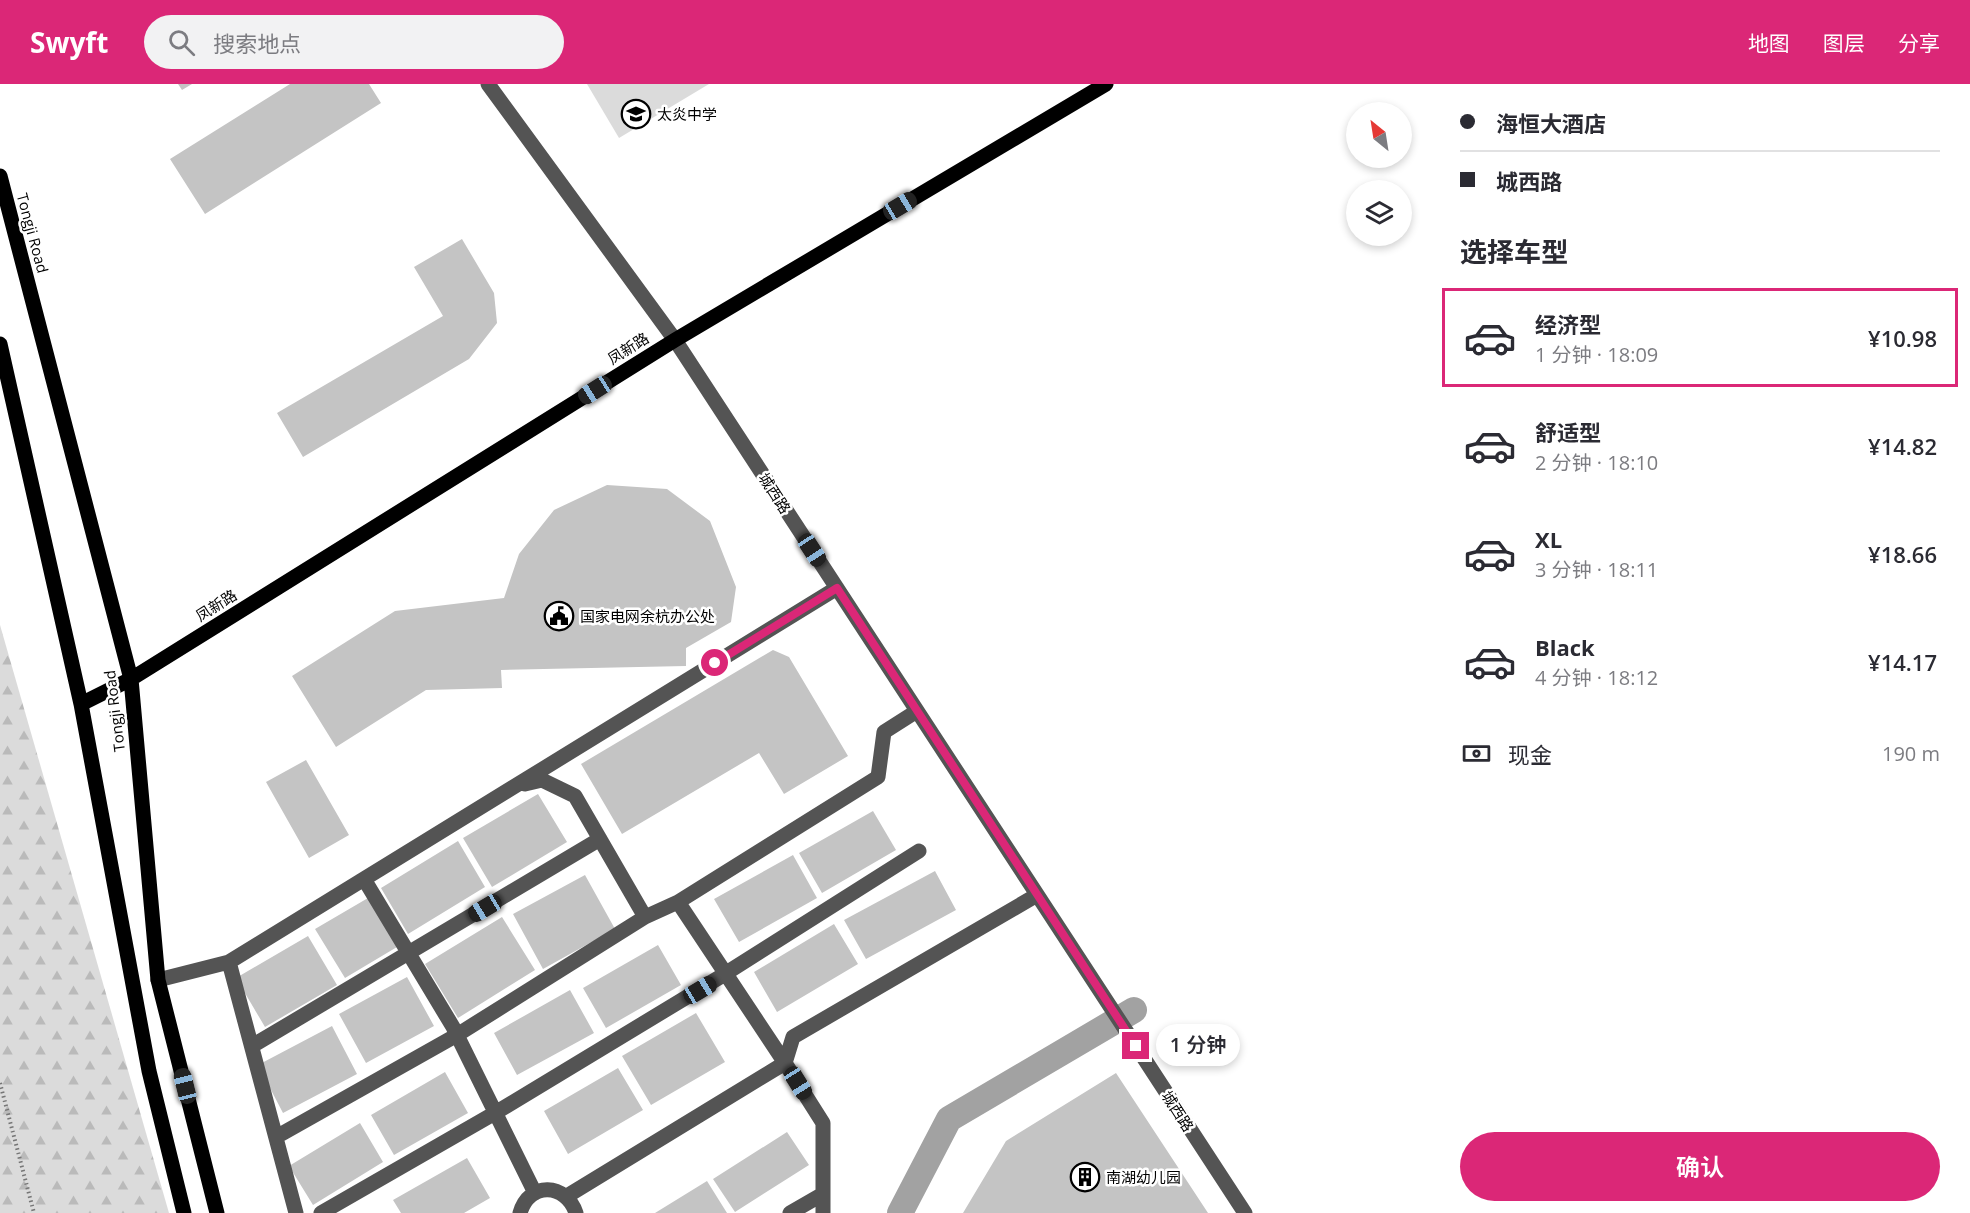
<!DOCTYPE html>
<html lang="zh">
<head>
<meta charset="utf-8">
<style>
	:root { --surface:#fff; --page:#f2f2f3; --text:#2b2b33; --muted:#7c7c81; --line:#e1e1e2; --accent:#db2777 }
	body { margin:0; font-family:"Open Sans","Noto Sans SC",sans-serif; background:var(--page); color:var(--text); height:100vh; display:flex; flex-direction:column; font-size:22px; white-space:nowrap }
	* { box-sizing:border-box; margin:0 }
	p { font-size:20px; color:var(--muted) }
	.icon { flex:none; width:33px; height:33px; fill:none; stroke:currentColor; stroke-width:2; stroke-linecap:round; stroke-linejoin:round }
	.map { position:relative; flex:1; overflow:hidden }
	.sheet { display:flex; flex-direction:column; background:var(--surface); width:540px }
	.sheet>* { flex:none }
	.banner { display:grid; align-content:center; height:132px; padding:0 30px; background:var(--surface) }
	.needle { width:39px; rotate:330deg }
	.fabs { position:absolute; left:1346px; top:18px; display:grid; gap:12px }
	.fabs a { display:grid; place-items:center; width:66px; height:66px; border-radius:50%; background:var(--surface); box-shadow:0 3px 9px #0003; font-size:30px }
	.end { position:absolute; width:27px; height:27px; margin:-14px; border:8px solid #db2777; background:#fff; box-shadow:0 0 0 3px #fff }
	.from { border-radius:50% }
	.bubble { position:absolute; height:42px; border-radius:21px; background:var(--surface); box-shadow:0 3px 9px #0003; font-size:20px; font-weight:600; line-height:42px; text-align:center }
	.car { position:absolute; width:18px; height:36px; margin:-18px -9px; border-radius:8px; box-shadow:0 0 4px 2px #0007; background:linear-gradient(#222 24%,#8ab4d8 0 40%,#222 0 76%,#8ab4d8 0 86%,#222 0) }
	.banner b { display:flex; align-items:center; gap:21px; height:57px; font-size:22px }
	.banner b+b { border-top:2px solid var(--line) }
	.banner i { width:15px; height:15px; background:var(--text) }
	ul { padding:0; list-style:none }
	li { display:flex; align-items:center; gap:18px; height:99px; margin:0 12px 9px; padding:0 18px; border:3px solid transparent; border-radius:0px }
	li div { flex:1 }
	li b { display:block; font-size:22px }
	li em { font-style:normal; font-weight:600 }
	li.selected { border-color:var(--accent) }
	li>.icon { width:54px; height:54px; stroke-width:1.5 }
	h2 { padding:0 30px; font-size:27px; line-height:72px }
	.pay { display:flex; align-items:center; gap:15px; height:66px; padding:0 30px; font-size:22px }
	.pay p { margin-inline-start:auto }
	.cta { display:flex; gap:12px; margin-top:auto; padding:12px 30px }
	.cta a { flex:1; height:69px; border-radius:36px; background:var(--accent); color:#fff; font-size:24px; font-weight:600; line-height:69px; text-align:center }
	header { display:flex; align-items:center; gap:36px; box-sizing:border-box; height:84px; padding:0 30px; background:var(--accent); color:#fff }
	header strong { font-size:28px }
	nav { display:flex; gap:33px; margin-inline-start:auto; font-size:21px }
	.search { width:420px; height:54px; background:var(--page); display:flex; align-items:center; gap:15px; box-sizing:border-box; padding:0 21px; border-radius:33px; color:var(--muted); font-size:22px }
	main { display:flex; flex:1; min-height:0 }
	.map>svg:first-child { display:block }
	.forest { fill:url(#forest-firs) }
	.pitch { fill:#dbdbdb }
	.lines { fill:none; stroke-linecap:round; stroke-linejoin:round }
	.canal { stroke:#a2a2a2; stroke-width:26 }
	.building { fill:#c4c4c4 }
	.path { stroke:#767676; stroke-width:4; stroke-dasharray:1.5 3; stroke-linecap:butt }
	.minor { stroke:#545454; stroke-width:15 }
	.major { stroke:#000; stroke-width:15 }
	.route { stroke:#db2777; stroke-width:8 }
	.labels { text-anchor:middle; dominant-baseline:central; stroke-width:5; stroke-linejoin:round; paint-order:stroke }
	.poi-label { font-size:15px; fill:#000; stroke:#fff; text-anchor:start }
	.street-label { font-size:15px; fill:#000; stroke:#fff }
</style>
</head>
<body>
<header>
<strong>Swyft</strong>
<div class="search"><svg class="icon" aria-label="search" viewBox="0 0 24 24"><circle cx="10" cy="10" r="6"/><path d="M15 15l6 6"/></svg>搜索地点</div>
<nav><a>地图</a><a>图层</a><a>分享</a></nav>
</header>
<main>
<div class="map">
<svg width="1430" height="1129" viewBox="0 0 1430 1129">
	<defs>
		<pattern id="forest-firs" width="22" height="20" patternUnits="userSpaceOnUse" patternTransform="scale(1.5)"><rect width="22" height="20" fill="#dbdbdb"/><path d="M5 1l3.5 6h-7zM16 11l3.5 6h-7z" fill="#bababa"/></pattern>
	</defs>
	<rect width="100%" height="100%" fill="#fff"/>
	<!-- forest -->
	<path class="forest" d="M0 541 169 1129H0Z"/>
	<!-- pitch -->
	<path class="pitch" d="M587 0H709L619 54Z"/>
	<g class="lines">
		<!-- canal -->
		<path class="canal" d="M900 1129 949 1035 1134 926"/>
	</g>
	<!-- building -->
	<path class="building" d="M178 0H192L182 6Z
		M290 0H369L381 19 205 130 170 75Z
		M462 155 494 209 497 239 469 275 303 373 277 329 443 232 414 183Z
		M607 401 667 405 710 437 736 503 731 538 686 564V582L501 586 502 604 426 606 336 663 292 592 395 527 504 514 519 470 554 426Z
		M773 566 789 573 848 672 784 710 759 669 622 750 581 680Z
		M306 676 349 751 309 774 266 698Z
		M538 710 567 758 492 803 463 754Z
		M873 727 896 766 822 809 799 769Z
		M458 757 485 803 408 850 381 804Z
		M793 771 817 814 739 858 714 815Z
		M935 787 956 826 866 875 844 836Z
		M585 791 615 845 543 885 513 830Z
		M368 814 397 863 345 894 315 845Z
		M502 833 535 886 458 934 425 880Z
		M834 840 858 880 777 928 754 888Z
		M308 852 337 901 265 943 236 894Z
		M658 861 681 901 606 944 583 904Z
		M407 893 434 942 366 979 339 930Z
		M570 906 594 949 517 991 494 949Z
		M696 929 725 978 651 1021 622 972Z
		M332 942 357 990 283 1029 258 981Z
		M618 984 643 1026 568 1070 544 1027Z
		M445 988 468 1029 394 1071 371 1031Z
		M1116 989 1208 1129H963L1006 1057Z
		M360 1039 383 1078 313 1121 289 1082Z
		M787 1048 809 1081 735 1128 713 1095Z
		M467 1074 490 1114 464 1129H401L393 1116Z
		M707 1097 727 1129H655Z"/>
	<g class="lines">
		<!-- path -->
		<path class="path" d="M0 999 34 1129"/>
		<!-- minor -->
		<path class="minor" d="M488 0 675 256 1245 1129
			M525 700 542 696 575 712 645 833
			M364 795 453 943 535 1109
			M678 818 785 979 823 1039V1129
			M229 878 296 1129
			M158 896 229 878 837 504
			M252 962 600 755
			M276 1053 457 951 645 833 678 818 878 693 884 648 917 627
			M567 1112 785 979 793 953 1037 811
			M321 1129 495 1029 720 893 919 767
			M520 1129C529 1097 566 1099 576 1129
			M790 1129 823 1110"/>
		<!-- major -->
		<path class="major" d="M0 92 131 595 158 896 217 1129
			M0 260 81 620 149 987 184 1129
			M81 620 131 595 675 256 1106 0"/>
	</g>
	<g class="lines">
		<!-- route -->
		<path class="route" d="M715 579 837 504 1136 962"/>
	</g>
	<!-- icons -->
	<defs>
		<g id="school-ring" transform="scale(1.5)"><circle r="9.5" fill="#fff" stroke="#000" stroke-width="1.5"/><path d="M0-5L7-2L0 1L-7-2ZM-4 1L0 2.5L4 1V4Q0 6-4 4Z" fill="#000"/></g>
		<g id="civic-ring" transform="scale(1.5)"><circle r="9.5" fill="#fff" stroke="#000" stroke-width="1.5"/><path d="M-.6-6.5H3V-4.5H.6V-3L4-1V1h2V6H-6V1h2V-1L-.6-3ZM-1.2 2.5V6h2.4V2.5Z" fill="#000"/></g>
		<g id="building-ring" transform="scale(1.5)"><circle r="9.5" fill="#fff" stroke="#000" stroke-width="1.5"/><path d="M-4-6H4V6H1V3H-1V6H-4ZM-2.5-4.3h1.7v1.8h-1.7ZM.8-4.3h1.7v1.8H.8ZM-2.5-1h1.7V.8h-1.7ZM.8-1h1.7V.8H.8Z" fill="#000"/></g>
	</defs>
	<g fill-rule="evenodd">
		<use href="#school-ring" x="636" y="30"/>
		<use href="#civic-ring" x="559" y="532"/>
		<use href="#building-ring" x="1085" y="1093"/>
	</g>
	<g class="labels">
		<!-- poi labels -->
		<g class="poi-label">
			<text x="657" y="30">太炎中学</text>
			<text x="580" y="532">国家电网余杭办公处</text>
			<text x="1106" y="1093">南湖幼儿园</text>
		</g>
		<!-- street labels -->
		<g class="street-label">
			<text transform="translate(33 149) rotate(75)">Tongji Road</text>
			<text transform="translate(628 264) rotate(-32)">凤新路</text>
			<text transform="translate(775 409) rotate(57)">城西路</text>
			<text transform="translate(216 521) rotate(-32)">凤新路</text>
			<text transform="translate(114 627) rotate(-97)">Tongji Road</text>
			<text transform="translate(1178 1027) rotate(57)">城西路</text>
		</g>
	</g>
</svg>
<div class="fabs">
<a><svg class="needle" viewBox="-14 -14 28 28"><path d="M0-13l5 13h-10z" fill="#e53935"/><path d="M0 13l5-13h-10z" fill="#7c7c81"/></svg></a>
<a><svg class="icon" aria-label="layers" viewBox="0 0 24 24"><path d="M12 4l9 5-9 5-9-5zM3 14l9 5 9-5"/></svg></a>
</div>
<i class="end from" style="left:715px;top:579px"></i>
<i class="end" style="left:1136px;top:962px"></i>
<div class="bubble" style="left:1156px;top:940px;width:84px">1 分钟</div>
<i class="car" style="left:900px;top:122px;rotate:59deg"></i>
<i class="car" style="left:595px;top:306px;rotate:238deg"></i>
<i class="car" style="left:812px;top:466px;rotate:147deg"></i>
<i class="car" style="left:485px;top:824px;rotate:239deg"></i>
<i class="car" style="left:700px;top:906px;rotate:59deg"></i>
<i class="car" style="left:798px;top:999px;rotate:148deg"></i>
<i class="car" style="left:185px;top:1002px;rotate:346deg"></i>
</div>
<section class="sheet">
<div class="banner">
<b><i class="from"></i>海恒大酒店</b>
<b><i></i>城西路</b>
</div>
<h2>选择车型</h2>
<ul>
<li class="selected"><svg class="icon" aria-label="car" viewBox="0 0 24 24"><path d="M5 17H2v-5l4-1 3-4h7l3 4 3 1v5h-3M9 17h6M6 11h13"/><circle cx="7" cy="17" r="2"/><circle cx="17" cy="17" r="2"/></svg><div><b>经济型</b><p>1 分钟 · 18:09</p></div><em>¥10.98</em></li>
<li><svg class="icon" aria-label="car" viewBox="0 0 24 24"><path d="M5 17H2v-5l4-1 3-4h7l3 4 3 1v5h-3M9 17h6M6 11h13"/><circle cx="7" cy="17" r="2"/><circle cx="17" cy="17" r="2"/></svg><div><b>舒适型</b><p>2 分钟 · 18:10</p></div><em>¥14.82</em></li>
<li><svg class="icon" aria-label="car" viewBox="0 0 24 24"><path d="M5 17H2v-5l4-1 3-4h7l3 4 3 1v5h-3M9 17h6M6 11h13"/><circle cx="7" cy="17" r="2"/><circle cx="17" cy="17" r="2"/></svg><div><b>XL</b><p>3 分钟 · 18:11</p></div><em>¥18.66</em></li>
<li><svg class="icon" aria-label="car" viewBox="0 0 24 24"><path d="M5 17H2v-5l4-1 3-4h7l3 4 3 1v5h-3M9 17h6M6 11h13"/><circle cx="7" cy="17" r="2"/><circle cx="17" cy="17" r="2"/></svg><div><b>Black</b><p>4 分钟 · 18:12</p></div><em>¥14.17</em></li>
</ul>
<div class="pay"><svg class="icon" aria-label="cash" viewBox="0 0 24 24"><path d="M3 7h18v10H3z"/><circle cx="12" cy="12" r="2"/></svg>现金<p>190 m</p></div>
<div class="cta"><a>确认</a></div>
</section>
</main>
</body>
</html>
